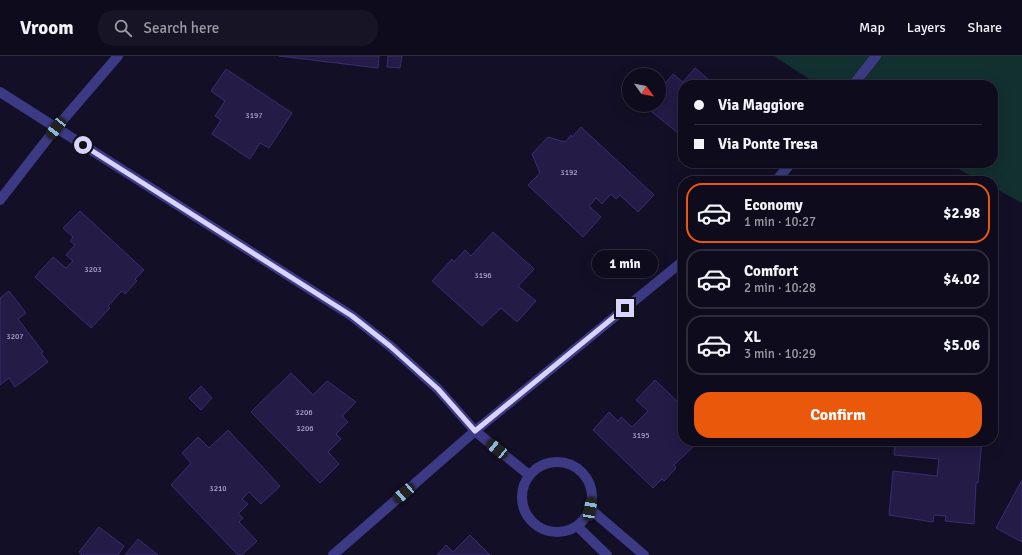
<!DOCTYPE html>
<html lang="en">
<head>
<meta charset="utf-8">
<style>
	:root { --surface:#0e0b1c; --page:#171425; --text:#f1f3f6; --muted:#9b9ba3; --line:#2e2b3b; --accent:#ea580c }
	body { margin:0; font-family:Signika,sans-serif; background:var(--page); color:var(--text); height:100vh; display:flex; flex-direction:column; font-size:15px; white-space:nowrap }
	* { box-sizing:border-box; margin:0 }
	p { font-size:13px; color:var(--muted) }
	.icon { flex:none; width:22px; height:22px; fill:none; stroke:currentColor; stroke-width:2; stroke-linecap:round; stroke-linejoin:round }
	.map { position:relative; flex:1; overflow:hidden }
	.drawer { position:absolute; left:678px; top:120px; width:320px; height:270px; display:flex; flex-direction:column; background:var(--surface); border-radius:16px; box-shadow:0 4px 16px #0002,0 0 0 1px var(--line) }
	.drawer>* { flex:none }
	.hud { position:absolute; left:678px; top:24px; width:320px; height:88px; border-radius:16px; box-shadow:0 4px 16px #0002,0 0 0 1px var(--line); display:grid; align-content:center; height:88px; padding:0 16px; background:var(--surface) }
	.needle { width:26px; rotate:123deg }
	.buttons { position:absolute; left:622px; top:12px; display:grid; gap:8px }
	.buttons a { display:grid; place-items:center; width:44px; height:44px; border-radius:50%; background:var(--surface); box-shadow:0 4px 16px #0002,0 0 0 1px var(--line); font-size:20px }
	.end { position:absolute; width:18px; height:18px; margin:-9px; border:5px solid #d9d4ff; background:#111; box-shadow:0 0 0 2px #111 }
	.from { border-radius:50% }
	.bubble { position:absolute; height:28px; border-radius:14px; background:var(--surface); box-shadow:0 4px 16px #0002,0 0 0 1px var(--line); font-size:13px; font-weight:700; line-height:28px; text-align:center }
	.car { position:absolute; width:12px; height:24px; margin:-12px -6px; border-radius:5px; box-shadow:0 0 3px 1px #0007; background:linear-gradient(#222 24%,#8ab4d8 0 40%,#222 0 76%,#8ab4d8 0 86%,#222 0) }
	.hud b { display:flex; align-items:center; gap:14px; height:38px; font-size:15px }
	.hud b+b { border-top:1px solid var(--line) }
	.hud i { width:10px; height:10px; background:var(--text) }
	ul { padding:7px 0 0; list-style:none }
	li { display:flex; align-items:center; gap:12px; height:60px; margin:0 8px 6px; padding:0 8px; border:2px solid var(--line); border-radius:16px }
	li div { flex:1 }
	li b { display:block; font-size:15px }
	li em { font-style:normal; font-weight:700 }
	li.selected { border-color:var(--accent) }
	li>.icon { width:36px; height:36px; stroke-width:1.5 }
	.button { display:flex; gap:8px; margin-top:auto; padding:8px 16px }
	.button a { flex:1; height:46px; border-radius:16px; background:var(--accent); color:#fff; font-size:16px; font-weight:700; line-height:46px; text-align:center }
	header { display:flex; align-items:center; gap:24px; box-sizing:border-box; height:56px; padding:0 20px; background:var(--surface); border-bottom:1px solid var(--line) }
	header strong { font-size:19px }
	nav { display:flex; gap:22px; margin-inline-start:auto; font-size:14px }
	.search { width:280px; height:36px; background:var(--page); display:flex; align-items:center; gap:10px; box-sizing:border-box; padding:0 14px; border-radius:16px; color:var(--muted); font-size:15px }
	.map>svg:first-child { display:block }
	.green { fill:#12302f }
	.building { fill:#241b47; stroke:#3b2d73 }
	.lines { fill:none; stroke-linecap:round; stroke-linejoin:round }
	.minor { stroke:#3d3a85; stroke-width:10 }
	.route { stroke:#d9d4ff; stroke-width:5 }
	.labels { text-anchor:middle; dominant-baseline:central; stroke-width:3; stroke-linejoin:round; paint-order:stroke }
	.number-label { font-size:8px; fill:#aca6d1 }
</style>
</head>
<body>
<header>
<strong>Vroom</strong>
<div class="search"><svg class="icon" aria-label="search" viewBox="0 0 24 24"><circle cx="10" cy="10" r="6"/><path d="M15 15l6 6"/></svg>Search here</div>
<nav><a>Map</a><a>Layers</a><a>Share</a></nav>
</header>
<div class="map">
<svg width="1022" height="499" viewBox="0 0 1022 499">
	<rect width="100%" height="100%" fill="#130f26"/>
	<!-- green -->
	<path class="green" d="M774 0H1022V147L993 131V125H981L947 107H993V29H818Z"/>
	<!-- building -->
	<path class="building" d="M279 0H379L378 12Z
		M388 0H402L400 12 387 11Z
		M695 12 715 29H683V81L647 52 650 49H659V35L673 18 683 26Z
		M226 13 292 57 269 92 260 87 250 103 212 78 221 64 215 60 225 45 211 35Z
		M581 71 654 139 638 156 620 139 616 143 611 138 602 148 596 142 589 150 601 161 583 181 528 129 540 117 532 98 548 81 565 86 571 79 572 81Z
		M695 107H703L700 111Z
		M80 155 144 214 135 223 137 225 125 238 122 235 108 250 110 252 91 272 35 221 53 201 66 212 73 205 66 199 75 189 70 185 73 181 63 172Z
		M493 176 534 213 518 230 536 245 517 266 501 252 482 270 432 225 452 203 454 206 465 194 471 200Z
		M9 235 26 257 18 263 43 296 41 297 48 306 15 331 9 322 0 329V242Z
		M291 317 313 339 327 325 356 346 342 360 348 366 336 378 341 383 328 396 339 408 320 427 251 356Z
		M655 324 683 351V385H699L674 409 676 412 664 425 662 423 653 432 593 374 609 356 618 365 621 361 632 371 648 355 636 344Z
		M201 330 212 342 201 354 189 342Z
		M228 374 280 430 261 448 249 436 242 443 248 448 238 458 243 462 239 466 257 485 242 499H238L171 429 191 407 182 397 198 381 209 392Z
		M895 385H982L978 427H976L974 468 945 465 946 460 934 459 933 466 889 459 893 415 937 420 939 403 894 399Z
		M1022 424V486L996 472Z
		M99 471 124 490 118 499H82L79 496Z
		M470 479 490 499H437L446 489 453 496Z
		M138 483 158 499H125Z"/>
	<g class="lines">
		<!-- minor -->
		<path class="minor" d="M853 29 876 0
			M0 36 352 260 390 290 438 333 475 375 529 419
			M776 125 791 107
			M0 144 56 72 118 0
			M522 441a35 35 0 1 1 70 0a35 35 0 1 1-70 0Z
			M590 453 644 499
			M577 470 607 499
			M333 499 475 375 683 205"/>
	</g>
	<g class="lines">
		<!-- route -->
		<path class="route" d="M83 89 352 260 390 290 438 333 475 375 625 252"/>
	</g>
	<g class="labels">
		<!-- number labels -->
		<g class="number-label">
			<text x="254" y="59">3197</text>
			<text x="569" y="116">3192</text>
			<text x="93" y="213">3203</text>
			<text x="483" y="219">3196</text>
			<text x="15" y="280">3207</text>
			<text x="304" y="356">3206</text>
			<text x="305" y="372">3206</text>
			<text x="641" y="379">3195</text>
			<text x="218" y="432">3210</text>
		</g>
	</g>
</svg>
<div class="buttons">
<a><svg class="needle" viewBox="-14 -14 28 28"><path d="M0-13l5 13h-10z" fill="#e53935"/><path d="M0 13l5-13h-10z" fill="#9b9ba3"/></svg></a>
</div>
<i class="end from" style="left:83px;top:89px"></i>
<i class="end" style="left:625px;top:252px"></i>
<div class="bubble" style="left:592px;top:194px;width:66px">1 min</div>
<i class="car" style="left:56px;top:72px;rotate:218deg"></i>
<i class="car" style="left:497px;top:393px;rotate:309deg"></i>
<i class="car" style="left:404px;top:437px;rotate:229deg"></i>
<i class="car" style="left:590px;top:453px;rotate:10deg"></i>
<div class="hud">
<b><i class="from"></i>Via Maggiore</b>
<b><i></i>Via Ponte Tresa</b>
</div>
<section class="drawer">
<ul>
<li class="selected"><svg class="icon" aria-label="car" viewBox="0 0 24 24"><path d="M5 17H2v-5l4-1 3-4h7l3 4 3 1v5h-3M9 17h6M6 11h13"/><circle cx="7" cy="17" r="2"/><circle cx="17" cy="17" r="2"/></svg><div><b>Economy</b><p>1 min · 10:27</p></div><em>$2.98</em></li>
<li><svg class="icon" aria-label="car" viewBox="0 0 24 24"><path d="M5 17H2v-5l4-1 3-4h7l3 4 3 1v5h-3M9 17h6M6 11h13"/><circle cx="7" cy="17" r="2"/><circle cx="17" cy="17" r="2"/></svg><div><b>Comfort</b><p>2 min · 10:28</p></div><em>$4.02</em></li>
<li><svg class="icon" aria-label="car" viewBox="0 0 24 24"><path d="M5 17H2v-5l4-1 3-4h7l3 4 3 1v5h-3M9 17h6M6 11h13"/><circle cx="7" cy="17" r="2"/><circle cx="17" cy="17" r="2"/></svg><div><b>XL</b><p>3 min · 10:29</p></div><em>$5.06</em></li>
</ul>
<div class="button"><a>Confirm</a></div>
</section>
</div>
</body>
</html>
